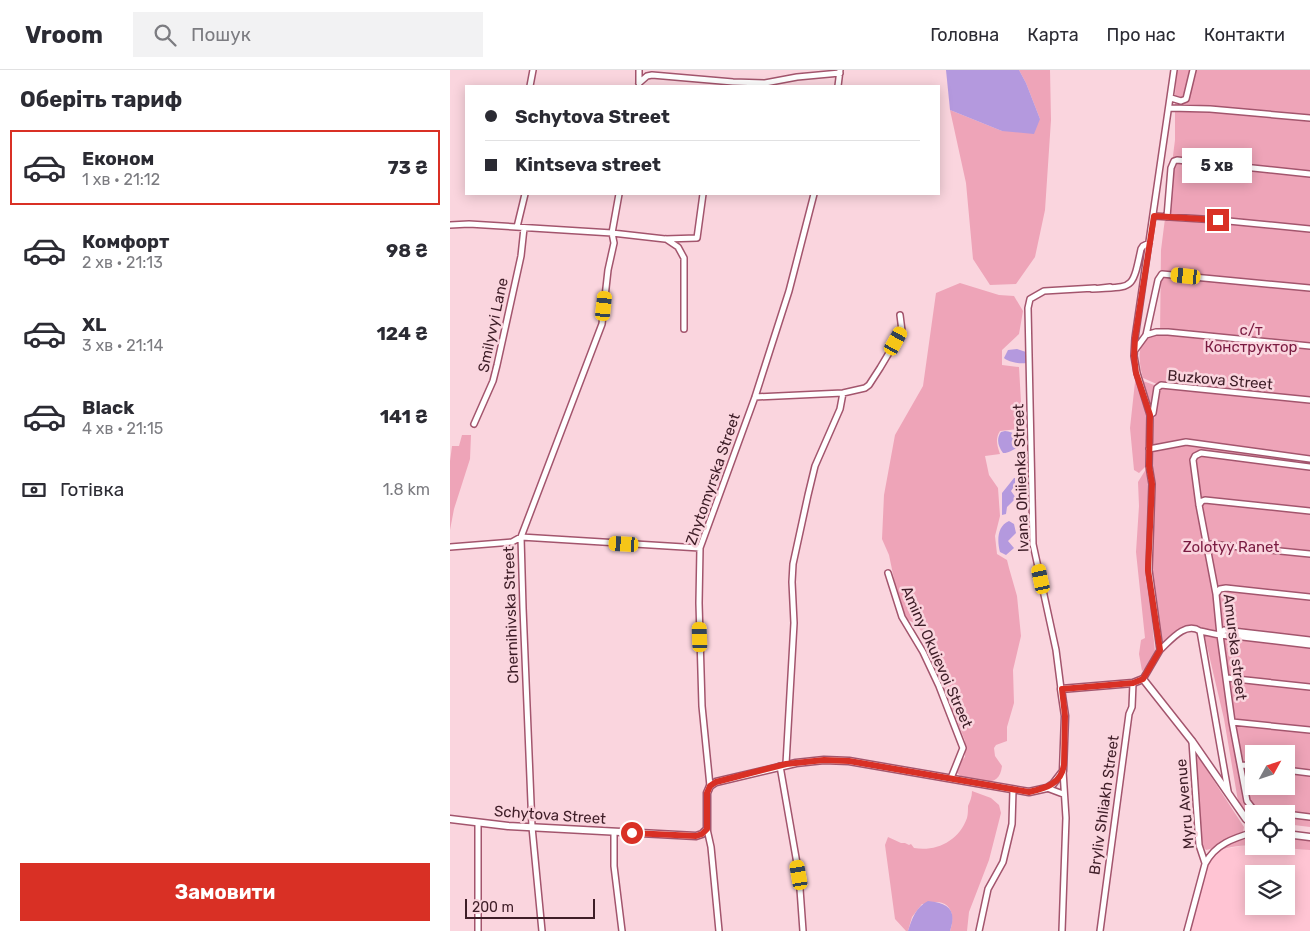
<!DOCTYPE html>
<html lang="uk">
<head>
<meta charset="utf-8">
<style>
	:root { --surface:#fff; --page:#f2f2f3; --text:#2b2b33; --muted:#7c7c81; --line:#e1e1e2; --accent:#d93025 }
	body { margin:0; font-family:Rubik,sans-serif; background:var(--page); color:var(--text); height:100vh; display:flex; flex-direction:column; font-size:19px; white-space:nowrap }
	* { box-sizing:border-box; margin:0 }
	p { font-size:16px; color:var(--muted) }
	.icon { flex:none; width:28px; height:28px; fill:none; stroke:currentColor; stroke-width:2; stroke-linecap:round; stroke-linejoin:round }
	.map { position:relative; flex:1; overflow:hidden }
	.panel { display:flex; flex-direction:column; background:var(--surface); width:450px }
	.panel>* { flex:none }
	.banner { position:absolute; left:15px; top:15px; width:475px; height:110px; border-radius:0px; box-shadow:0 2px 12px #0003; display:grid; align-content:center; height:110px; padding:0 20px; background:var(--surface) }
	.needle { width:32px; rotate:50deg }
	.controls { position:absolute; left:795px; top:675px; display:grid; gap:10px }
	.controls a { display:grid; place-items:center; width:50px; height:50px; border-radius:0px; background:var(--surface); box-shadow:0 2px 12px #0003; font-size:25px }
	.scale { position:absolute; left:15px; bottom:12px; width:130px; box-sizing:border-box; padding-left:5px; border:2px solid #3e1d27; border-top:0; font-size:14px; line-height:18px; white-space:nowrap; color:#3e1d27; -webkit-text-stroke:4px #fad5de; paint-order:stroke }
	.end { position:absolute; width:22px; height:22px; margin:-11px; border:6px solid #d93025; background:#fff; box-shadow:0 0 0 2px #fff }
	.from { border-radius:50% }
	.bubble { position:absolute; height:35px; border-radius:0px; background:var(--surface); box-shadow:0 2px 12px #0003; font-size:16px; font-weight:700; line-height:35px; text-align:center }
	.car { position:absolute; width:15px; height:30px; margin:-15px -8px; border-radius:6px; box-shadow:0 0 4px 1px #0007; background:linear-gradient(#f5c518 24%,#345 0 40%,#f5c518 0 76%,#345 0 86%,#f5c518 0) }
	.banner b { display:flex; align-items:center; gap:18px; height:48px; font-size:19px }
	.banner b+b { border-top:1px solid var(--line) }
	.banner i { width:12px; height:12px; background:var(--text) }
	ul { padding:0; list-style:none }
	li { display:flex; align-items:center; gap:15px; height:75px; margin:0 10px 8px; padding:0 10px; border:2px solid transparent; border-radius:0px }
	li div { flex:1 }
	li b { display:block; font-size:19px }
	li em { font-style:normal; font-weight:700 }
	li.on { border-color:var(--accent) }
	li>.icon { width:45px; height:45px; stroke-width:1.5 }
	h2 { padding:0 20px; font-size:22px; line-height:60px }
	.pay { display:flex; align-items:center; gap:12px; height:55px; padding:0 20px; font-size:19px }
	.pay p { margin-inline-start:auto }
	.button { display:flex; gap:10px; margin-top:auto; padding:10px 20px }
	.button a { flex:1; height:58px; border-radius:0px; background:var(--accent); color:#fff; font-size:20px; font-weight:700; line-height:58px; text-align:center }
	header { display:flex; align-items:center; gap:30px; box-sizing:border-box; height:70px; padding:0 25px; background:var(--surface); border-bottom:1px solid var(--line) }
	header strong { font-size:24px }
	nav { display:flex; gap:28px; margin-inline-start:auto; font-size:18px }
	.search { width:350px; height:45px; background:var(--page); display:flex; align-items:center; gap:12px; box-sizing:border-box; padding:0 18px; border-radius:0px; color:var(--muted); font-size:19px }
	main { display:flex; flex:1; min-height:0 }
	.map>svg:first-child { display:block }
	.built { fill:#ffc4d3; fill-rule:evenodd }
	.green { fill:#eea4b8; fill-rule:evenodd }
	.water { fill:#b499de }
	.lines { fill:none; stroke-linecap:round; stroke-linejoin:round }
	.minor-casing { stroke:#a3556d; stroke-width:8 }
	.tertiary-casing { stroke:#a3556d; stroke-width:9 }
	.minor { stroke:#fff; stroke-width:5 }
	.tertiary { stroke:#fff; stroke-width:6 }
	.route { stroke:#d93025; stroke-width:6 }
	.labels { text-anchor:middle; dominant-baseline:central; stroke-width:5; stroke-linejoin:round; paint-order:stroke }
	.street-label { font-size:15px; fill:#3e1d27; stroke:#fad5de }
	.park-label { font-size:15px; fill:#791a40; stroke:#fad5de }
</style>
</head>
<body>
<header>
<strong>Vroom</strong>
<div class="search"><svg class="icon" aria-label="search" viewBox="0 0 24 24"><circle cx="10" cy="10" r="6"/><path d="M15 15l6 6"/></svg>Пошук</div>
<nav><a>Головна</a><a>Карта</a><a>Про нас</a><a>Контакти</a></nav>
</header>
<main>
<section class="panel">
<h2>Оберіть тариф</h2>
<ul>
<li class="on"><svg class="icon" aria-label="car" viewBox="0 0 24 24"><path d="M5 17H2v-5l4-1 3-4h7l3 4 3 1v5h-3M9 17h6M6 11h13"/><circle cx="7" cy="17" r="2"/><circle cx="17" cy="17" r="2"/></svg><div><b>Економ</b><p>1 хв · 21:12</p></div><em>73 ₴</em></li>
<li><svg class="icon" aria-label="car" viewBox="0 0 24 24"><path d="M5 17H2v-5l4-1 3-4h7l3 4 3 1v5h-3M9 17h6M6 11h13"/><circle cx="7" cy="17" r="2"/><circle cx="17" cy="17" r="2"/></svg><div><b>Комфорт</b><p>2 хв · 21:13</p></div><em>98 ₴</em></li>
<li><svg class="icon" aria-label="car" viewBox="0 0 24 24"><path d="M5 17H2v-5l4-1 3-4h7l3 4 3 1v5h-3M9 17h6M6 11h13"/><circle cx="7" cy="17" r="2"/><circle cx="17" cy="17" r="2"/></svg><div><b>XL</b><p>3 хв · 21:14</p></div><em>124 ₴</em></li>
<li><svg class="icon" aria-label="car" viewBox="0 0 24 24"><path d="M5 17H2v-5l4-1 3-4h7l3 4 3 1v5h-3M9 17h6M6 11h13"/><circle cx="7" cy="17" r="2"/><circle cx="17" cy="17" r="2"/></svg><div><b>Black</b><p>4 хв · 21:15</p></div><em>141 ₴</em></li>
</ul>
<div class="pay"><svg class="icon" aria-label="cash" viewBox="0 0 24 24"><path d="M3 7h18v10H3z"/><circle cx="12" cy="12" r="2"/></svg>Готівка<p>1.8 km</p></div>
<div class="button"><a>Замовити</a></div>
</section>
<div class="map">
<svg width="860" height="861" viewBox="0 0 860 861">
	<rect width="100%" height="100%" fill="#fad5de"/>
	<!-- built -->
	<path class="built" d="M791 776 860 780V861H741L757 795 766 783 771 780ZM804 804H836V836H804Z"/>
	<!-- green -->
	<path class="green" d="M569 0H600L601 50 595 140 585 187 566 214 540 215 523 189 516 113 500 40 552 61 590 49 576 13Z
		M727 0H860V757L836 754V744H804V747L796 742 788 731 774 649 753 559 739 555 732 558 714 574 711 573 700 499 702 407 701 370 709 315 693 308C688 290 685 267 710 264L711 180 725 70V25ZM804 684H836V716H804Z
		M510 213 549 225 564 226 573 241 569 264 552 280V295L569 297 572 350 568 359 550 361C545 369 547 375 550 384L535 386 539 405 548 418 550 446 545 466 547 484 557 490 559 498 567 526 571 566 563 600 564 633 557 657V671L546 675 544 678 545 686 552 696C549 721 527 710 511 706L507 703V694L515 687V671L493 614 477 582 474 565 466 554 458 550 449 533 439 485 432 469 434 425 445 365 473 316 486 223Z
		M693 311 707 316 702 342Z
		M685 312H687L698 347V394L689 403 684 400 680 358Z
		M12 365H21L20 389 4 439 0 460V391L2 376H9Z
		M696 399H698L700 413 697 452V499L705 582 699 595 692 601 689 584 691 570 695 568 686 482 689 436 688 412Z
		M747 687 749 688 794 757 793 763C786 767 779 769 772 772 766 775 763 779 756 780L751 774 745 689Z
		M522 721 541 728 549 735 551 743 539 790 519 842 517 861H500C504 850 504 834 488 832 483 832 477 834 472 834L462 847 458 861H456L445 849 435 775 438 767 451 773H455L459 775 461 774 464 778C486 782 509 771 517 748 518 744 518 740 518 736 520 731 522 727 522 721Z
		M804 765V776H836V768L860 770V780C835 779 787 769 766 783V781L771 777Z"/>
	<!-- water -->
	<path class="water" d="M496 0H569L576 13 590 49 584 64 552 61 500 40Z
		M567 279 576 282 578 291 576 293C570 294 558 292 554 288L558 280Z
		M555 361C562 362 570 365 575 371L574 374C568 377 558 384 553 383 548 376 546 369 551 362Z
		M564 408H565V415L561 421 566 428 557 437 556 444 552 445V423Z
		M559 451 564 454 566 463 558 471 564 478 556 485 550 482C547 471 547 456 559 451Z
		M478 831C499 833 507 840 500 861H458C462 848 466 837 478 831Z"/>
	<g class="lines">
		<!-- minor casing -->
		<g class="minor-casing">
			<path id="minor" d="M189 0V13
				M189 13 197 6 202 5 283 12 315 13 347 7 390 3
				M80 16 83 0
				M388 16 390 0
				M721 28 731 31 736 29 743 0
				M720 38 760 39 860 48
				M704 146 768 150 860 159
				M717 147 721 98 724 91 727 90 860 104
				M0 155 19 154 162 163 215 169 247 168 253 124
				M67 157 75 124
				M216 169 228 177 234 188V259
				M642 219C683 216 682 222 691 179L693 176 699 173
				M643 219 660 217
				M696 265 706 262H718L860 276
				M685 280 696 265 708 210 712 204 860 218
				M305 327 393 323 415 318 419 315 430 298 452 261 450 245
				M700 345 703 343 707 318 711 315 860 330
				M24 354 43 311 47 295 71 186 74 158
				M699 379 736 372 860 389
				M749 435 752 431 755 430 860 441
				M0 477 62 472 71 467 250 478
				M758 478 761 474 860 484
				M438 503 452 547 473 582 489 616 513 678 501 708
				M767 523 770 519 776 518 860 527
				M770 565 774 560 860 570
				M710 580C720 571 735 551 750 561
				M777 608 860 617
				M693 609 710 580 699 500 702 414 699 396 700 345 687 303 684 286 685 268 724 0
				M611 619 606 580 583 474 578 238 580 229 594 221 645 218
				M782 652 860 660
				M742 671 749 775 755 793
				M336 694 344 553 342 512 343 494 358 425 365 396 390 339 393 323
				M791 695 804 696
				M330 696 349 805 353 861
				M836 700 860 703
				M260 716 252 636 249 533 250 478 305 327 339 221 364 124
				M597 718 613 724
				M778 721 750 561C761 563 773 567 784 566L860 575
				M833 744 803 739 797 731 782 652 770 565 766 524 749 435 743 390 745 386 751 383 860 397
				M836 744 860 747
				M28 753V861
				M257 759 261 777 269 861
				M164 762V796L172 861
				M92 861 82 757 73 538 71 467 152 254 158 200 164 173 162 163 169 124
				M529 861 538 819 553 792 562 754 563 720
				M612 861 616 748 613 701
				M650 861 679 644 682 637 683 613
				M737 861 755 794C765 774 784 768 804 762"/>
		</g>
		<!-- tertiary casing -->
		<g class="tertiary-casing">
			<path id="tertiary" d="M0 749 58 756 246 766 252 764 257 759V723L260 716 266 712 346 693 374 690 399 691 579 722 597 718 603 714 613 701 615 646 611 619 683 613 693 609 742 671 796 749 804 755
				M836 764 860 767"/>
		</g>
		<!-- minor -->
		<use href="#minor" class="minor"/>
		<!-- tertiary -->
		<use href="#tertiary" class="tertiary"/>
	</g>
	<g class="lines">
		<!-- route -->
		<path class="route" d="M182 763 246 766 252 764 257 759V723L260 716 266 712 336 694 374 690 399 691 579 722C596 718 611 714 614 695L615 646 612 619 683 613 693 609 710 580 698 500 702 414 699 396 700 345 686 303 684 286 685 268 704 146 768 150"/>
	</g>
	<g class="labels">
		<!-- street labels -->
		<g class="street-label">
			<text transform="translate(43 255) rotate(-78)">Smilyvyi Lane</text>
			<text transform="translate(770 310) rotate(5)">Buzkova Street</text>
			<text transform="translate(571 408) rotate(-92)">Ivana Ohiienka Street</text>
			<text transform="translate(263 409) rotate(-71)">Zhytomyrska Street</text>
			<text transform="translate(61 545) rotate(-92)">Chernihivska Street</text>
			<text transform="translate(785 577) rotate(83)">Amurska street</text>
			<text transform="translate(487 587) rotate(66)">Aminy Okuievoi Street</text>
			<text transform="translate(735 734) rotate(-95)">Myru Avenue</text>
			<text transform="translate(654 735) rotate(-82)">Bryliv Shliakh Street</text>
			<text transform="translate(100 745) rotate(4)">Schytova Street</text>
		</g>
		<!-- park labels -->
		<g class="park-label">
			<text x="801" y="260">с/т<tspan x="801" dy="17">Конструктор</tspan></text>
			<text x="781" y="477">Zolotyy Ranet</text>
		</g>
	</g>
</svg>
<div class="controls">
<a><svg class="needle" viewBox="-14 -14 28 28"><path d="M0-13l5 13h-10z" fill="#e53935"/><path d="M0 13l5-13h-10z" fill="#7c7c81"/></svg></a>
<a><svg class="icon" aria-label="locate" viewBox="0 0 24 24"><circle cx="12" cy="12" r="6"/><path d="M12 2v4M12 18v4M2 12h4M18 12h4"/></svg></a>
<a><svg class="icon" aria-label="layers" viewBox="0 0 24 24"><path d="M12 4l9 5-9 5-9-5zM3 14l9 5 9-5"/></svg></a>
</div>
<div class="scale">200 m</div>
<i class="end from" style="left:182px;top:763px"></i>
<i class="end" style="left:768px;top:150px"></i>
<div class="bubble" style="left:732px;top:78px;width:70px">5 хв</div>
<i class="car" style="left:736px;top:206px;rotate:276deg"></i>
<i class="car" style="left:154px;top:236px;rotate:6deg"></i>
<i class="car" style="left:446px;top:271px;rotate:29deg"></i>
<i class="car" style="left:174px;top:474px;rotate:273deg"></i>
<i class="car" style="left:591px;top:509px;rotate:348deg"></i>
<i class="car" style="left:250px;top:567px;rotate:358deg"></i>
<i class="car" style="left:349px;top:805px;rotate:350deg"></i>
<div class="banner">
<b><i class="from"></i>Schytova Street</b>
<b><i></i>Kintseva street</b>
</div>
</div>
</main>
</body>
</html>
